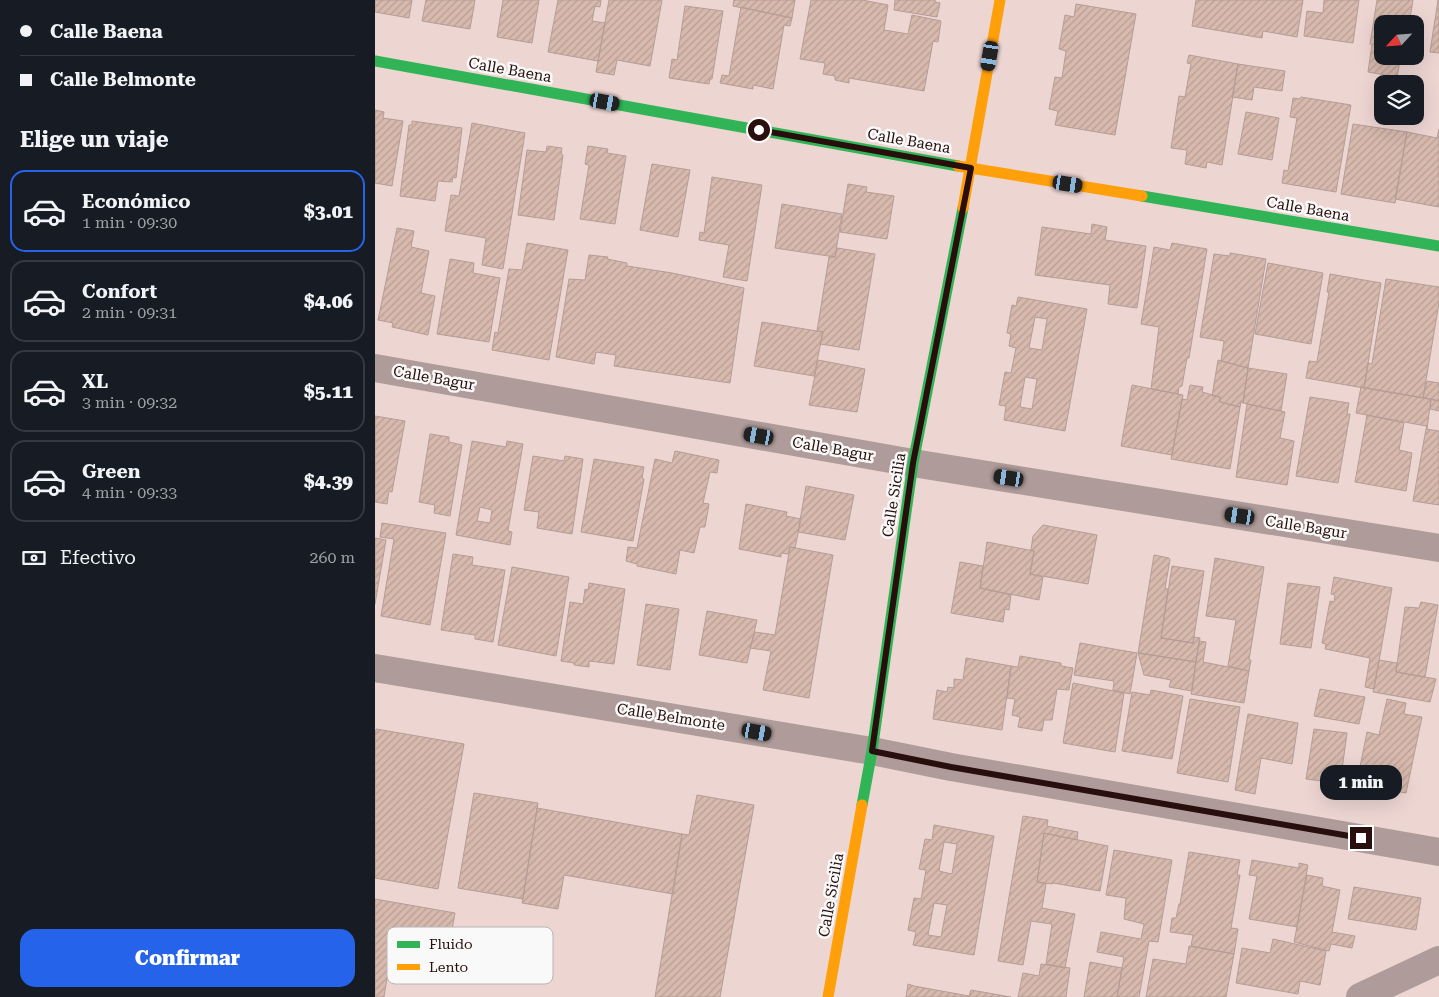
<!DOCTYPE html>
<html lang="es">
<head>
<meta charset="utf-8">
<style>
	:root { --surface:#171b24; --page:#242831; --text:#f1f3f6; --muted:#9ea1a6; --line:#363941; --accent:#2563eb }
	body { margin:0; font-family:"Roboto Serif",serif; background:var(--page); color:var(--text); height:100vh; display:flex; flex-direction:column; font-size:19px; white-space:nowrap }
	* { box-sizing:border-box; margin:0 }
	p { font-size:16px; color:var(--muted) }
	.icon { flex:none; width:28px; height:28px; fill:none; stroke:currentColor; stroke-width:2; stroke-linecap:round; stroke-linejoin:round }
	.map { position:relative; flex:1; overflow:hidden }
	.sheet { display:flex; flex-direction:column; background:var(--surface); width:375px }
	.sheet>* { flex:none }
	.hud { display:grid; align-content:center; height:110px; padding:0 20px; background:var(--surface) }
	.needle { width:32px; rotate:244deg }
	.tools { position:absolute; left:999px; top:15px; display:grid; gap:10px }
	.tools a { display:grid; place-items:center; width:50px; height:50px; border-radius:10px; background:var(--surface); box-shadow:0 5px 20px #0002; font-size:25px }
	.end { position:absolute; width:22px; height:22px; margin:-11px; border:6px solid #280e0c; background:#fff; box-shadow:0 0 0 2px #fff }
	.from { border-radius:50% }
	.bubble { position:absolute; height:35px; border-radius:15px; background:var(--surface); box-shadow:0 5px 20px #0002; font-size:16px; font-weight:800; line-height:35px; text-align:center }
	.car { position:absolute; width:15px; height:30px; margin:-15px -8px; border-radius:6px; box-shadow:0 0 4px 1px #0007; background:linear-gradient(#222 24%,#8ab4d8 0 40%,#222 0 76%,#8ab4d8 0 86%,#222 0) }
	.hud b { display:flex; align-items:center; gap:18px; height:48px; font-size:19px }
	.hud b+b { border-top:1px solid var(--line) }
	.hud i { width:12px; height:12px; background:var(--text) }
	ul { padding:0; list-style:none }
	li { display:flex; align-items:center; gap:15px; height:82px; margin:0 10px 8px; padding:0 10px; border:2px solid var(--line); border-radius:15px }
	li div { flex:1 }
	li b { display:block; font-size:19px }
	li em { font-style:normal; font-weight:800 }
	li.selected { border-color:var(--accent) }
	li>.icon { width:45px; height:45px; stroke-width:1.5 }
	h2 { padding:0 20px; font-size:22px; line-height:60px }
	.pay { display:flex; align-items:center; gap:12px; height:55px; padding:0 20px; font-size:19px }
	.pay p { margin-inline-start:auto }
	.action { display:flex; gap:10px; margin-top:auto; padding:10px 20px }
	.action a { flex:1; height:58px; border-radius:15px; background:var(--accent); color:#fff; font-size:20px; font-weight:800; line-height:58px; text-align:center }
	main { display:flex; flex:1; min-height:0 }
	.map>svg:first-child { display:block }
	.building { fill:url(#building-hatch); stroke:#b49d97; fill-rule:evenodd }
	.lines { fill:none; stroke-linecap:round; stroke-linejoin:round }
	.street { stroke:#af9c9a; stroke-width:28 }
	.fast { stroke:#30b455; stroke-width:11 }
	.slow { stroke:#ff9f0a; stroke-width:11 }
	.route { stroke:#280e0c; stroke-width:6 }
	.labels { text-anchor:middle; dominant-baseline:central; stroke-width:5; stroke-linejoin:round; paint-order:stroke }
	.street-label { font-size:15px; fill:#280e0c; stroke:#f9f9f9 }
	.key { fill:#f9f9f9; stroke:#bab2b2; stroke-width:1 }
	.key-label { font-size:14px; fill:#280e0c }
</style>
</head>
<body>
<main>
<section class="sheet">
<div class="hud">
<b><i class="from"></i>Calle Baena</b>
<b><i></i>Calle Belmonte</b>
</div>
<h2>Elige un viaje</h2>
<ul>
<li class="selected"><svg class="icon" aria-label="car" viewBox="0 0 24 24"><path d="M5 17H2v-5l4-1 3-4h7l3 4 3 1v5h-3M9 17h6M6 11h13"/><circle cx="7" cy="17" r="2"/><circle cx="17" cy="17" r="2"/></svg><div><b>Económico</b><p>1 min · 09:30</p></div><em>$3.01</em></li>
<li><svg class="icon" aria-label="car" viewBox="0 0 24 24"><path d="M5 17H2v-5l4-1 3-4h7l3 4 3 1v5h-3M9 17h6M6 11h13"/><circle cx="7" cy="17" r="2"/><circle cx="17" cy="17" r="2"/></svg><div><b>Confort</b><p>2 min · 09:31</p></div><em>$4.06</em></li>
<li><svg class="icon" aria-label="car" viewBox="0 0 24 24"><path d="M5 17H2v-5l4-1 3-4h7l3 4 3 1v5h-3M9 17h6M6 11h13"/><circle cx="7" cy="17" r="2"/><circle cx="17" cy="17" r="2"/></svg><div><b>XL</b><p>3 min · 09:32</p></div><em>$5.11</em></li>
<li><svg class="icon" aria-label="car" viewBox="0 0 24 24"><path d="M5 17H2v-5l4-1 3-4h7l3 4 3 1v5h-3M9 17h6M6 11h13"/><circle cx="7" cy="17" r="2"/><circle cx="17" cy="17" r="2"/></svg><div><b>Green</b><p>4 min · 09:33</p></div><em>$4.39</em></li>
</ul>
<div class="pay"><svg class="icon" aria-label="cash" viewBox="0 0 24 24"><path d="M3 7h18v10H3z"/><circle cx="12" cy="12" r="2"/></svg>Efectivo<p>260 m</p></div>
<div class="action"><a>Confirmar</a></div>
</section>
<div class="map">
<svg width="1064" height="997" viewBox="0 0 1064 997">
	<defs>
		<pattern id="building-hatch" width="6" height="6" patternUnits="userSpaceOnUse" patternTransform="scale(1.25)"><rect width="6" height="6" fill="#d7b9ad"/><path d="M-1 1l2-2M0 6l6-6M5 7l2-2" fill="none" stroke="#b99e94"/></pattern>
	</defs>
	<rect width="100%" height="100%" fill="#edd5d2"/>
	<!-- building -->
	<path class="building" d="M0 0H37L34 18 0 12Z
		M51 0H100L95 29 47 21Z
		M128 0H164L157 43 122 37Z
		M183 0H226L225 7 220 6 217 21 230 23 223 61 173 52Z
		M234 0H287L275 66 242 60 239 75 221 72Z
		M359 0H420L417 18 358 6Z
		M436 0H487L513 5 509 30 533 34 537 15 566 21 563 42 558 41 549 91 474 78V83L460 80V76L448 74 450 63 425 59Z
		M520 0H560V2L565 3 562 17 519 10Z
		M821 0H928L922 37 888 31 887 38 817 26Z
		M949 0H984L978 43 929 36 932 11 948 13Z
		M1002 0H1038L1034 24H1008V56H1026L1022 77 993 72 997 45 995 44Z
		M1063 0H1064V53L1055 52Z
		M701 4 761 14 740 135 680 125 683 111 674 109 680 77 687 78 691 51 684 49 690 15 699 17Z
		M310 6 348 11 337 79H335L334 84 294 78 297 59 302 60Z
		M366 7 417 18 415 26 409 25 398 89 378 85V89L345 83 347 75 354 76Z
		M814 55 863 64 847 165 832 162 831 168 810 164 812 150 796 148 804 96 810 97 816 64 812 63Z
		M863 64 910 71 907 91 879 87 877 100 857 97Z
		M926 97 976 105 961 192 907 183 909 170 913 171 922 118 915 117 918 98 925 99Z
		M0 110 9 112 8 118 28 121 17 186 0 183Z
		M871 112 904 118 897 160 863 154Z
		M37 121 87 128 81 178 78 177 77 182 63 181 60 201 25 196 34 125H37Z
		M97 123 150 133 128 269 107 265 111 238 70 231 76 195 84 196Z
		M978 124 1032 132 1020 203 966 194Z
		M1064 129V207L1020 199 1032 132 1062 138Z
		M172 146 187 148 186 154 188 155 179 220 143 215 152 150 171 152Z
		M213 146 233 149 232 153 251 156 240 224 205 219 214 165 210 164Z
		M277 164 315 170 303 237 265 230Z
		M337 177 387 185 372 281 348 277 354 245 324 240 325 232 329 233Z
		M473 184 492 187 491 192 519 196 512 239 465 232Z
		M407 204 467 214 460 257 400 248Z
		M717 224 732 227 730 240 771 246 762 308 733 304 735 285 660 275 667 227 716 234Z
		M22 228 39 231 36 247 54 251 46 293 60 296 53 335 17 327 18 323 3 320Z
		M152 243 193 250 174 360 117 350 120 332 123 333 134 269 147 270Z
		M797 243 832 249 814 358H812L807 386 804 387 803 394 776 389 784 327 766 324 779 247 795 250Z
		M462 248 500 254 484 350 445 344 448 332 442 331 454 257H460Z
		M855 253 891 259 873 368 846 361 849 341 825 337 839 254 855 256Z
		M214 255 233 257 232 259 252 263V266L297 273 369 288 355 383 239 366 241 355 221 352 219 364 181 357 194 279 210 280Z
		M75 259 99 263 98 273 125 278 114 342 62 334Z
		M893 263 948 273 936 344 880 334Z
		M955 274 1006 283 989 388 931 378 934 361 942 362 954 292H952Z
		M1011 279 1064 287V303L1048 398 989 388 993 363 997 364Z
		M643 297 712 309 690 431 629 420 631 406 624 405 630 372 636 373 641 348 634 346 636 334 632 333 637 305 641 306ZM660 317 672 319 667 350 654 348ZM650 377 662 379 657 409 645 407Z
		M387 322 448 332 439 376 379 366Z
		M443 360 490 369 482 412 434 405Z
		M843 360 873 368 868 403 866 402 865 407 845 402V397L837 396Z
		M873 368 912 374 906 411 868 403Z
		M1052 381 1064 383V401L1048 398Z
		M757 385 808 395 797 455 746 446Z
		M815 385 828 387 827 392 845 397V402L865 407 855 469 796 459 807 399 812 400Z
		M986 387 1056 399 1052 429 1051 426 981 413Z
		M935 397 974 403 972 414H975L963 483 921 476Z
		M1056 399 1064 401V411L1055 409Z
		M872 404 910 412 905 438 919 441 912 485 861 477Z
		M992 415 1029 423 1024 450 1037 453 1031 491 980 482Z
		M0 416 30 421 17 492 14 491 12 504 0 502Z
		M1051 429 1064 431V505L1038 501Z
		M55 434 74 437V442L87 445 75 516 59 513 60 505 44 502Z
		M97 441 131 447 132 441 148 444 133 531 137 532 135 545 81 535ZM105 507 117 510 115 523 102 521Z
		M300 451 344 460 342 473 335 472 328 503 334 504 330 527H325L319 553 305 550 301 574 262 566V564L251 561 253 547 262 548 280 459 297 463Z
		M158 456 189 461 190 456 208 459 197 534 162 528 164 512 149 510Z
		M219 459 269 467 267 478 269 479 258 541 206 532Z
		M431 486 479 495 470 540 423 532Z
		M371 504 412 512 411 516 426 519 420 548 415 547 413 554 406 553V557L364 549Z
		M7 523 71 533 55 625 6 616 19 539 5 537Z
		M668 525 722 535 713 584 655 574 659 551 656 550 658 536Z
		M0 538 11 540 0 604Z
		M612 542 659 551 655 574 668 577 664 600 605 588Z
		M415 547 458 555 434 698 388 690 396 651 375 648 380 632 400 635Z
		M78 554 98 557 97 565 130 570 118 642 100 639V635L66 630Z
		M779 555 794 558 795 560 790 588 793 589 786 638 818 643 819 637 825 638 821 662 763 653Z
		M840 558 889 567 874 660H876L874 671 853 666 861 620 831 616Z
		M585 562 608 566 605 588 636 595 634 610 630 609 628 622 576 613Z
		M797 566 829 571 818 643 786 638Z
		M137 567 194 577 181 656 123 645Z
		M959 577 1017 588 999 689 990 687 995 658 950 649 951 644 947 643 955 601 959 602 960 595 956 594Z
		M214 583 250 589 239 664 214 661V667L199 665V663L186 661 195 602 208 604 210 589 213 590Z
		M913 583 945 587 936 648 905 644Z
		M1046 602 1063 605 1050 677 1021 672 1030 607 1044 608Z
		M271 604 304 609 295 670 262 665Z
		M332 611 382 620 372 663 324 655Z
		M824 641 831 642 828 662 874 671 869 703 816 694Z
		M705 643 762 653 755 694 738 690 739 681 699 675Z
		M763 653 821 662 817 691 794 687 796 680 769 675Z
		M645 656 686 663V666L698 668 694 690 682 689 677 720H669L667 731 643 727 645 717 637 715 640 699 632 698 636 666 643 667Z
		M591 658 636 666 627 730 558 719 562 690 572 692 573 687 579 688V679L588 680Z
		M1004 660 1022 663 1021 672 1061 679 1055 702 998 692Z
		M698 683 749 693 740 752 688 743Z
		M945 689 990 697 984 724 939 716Z
		M776 690 808 696 797 759 747 751 757 692 775 695Z
		M815 699 865 707 853 782 802 773Z
		M1012 699 1031 703 1029 714 1047 717 1031 793 1014 790V787L982 782 992 732 1004 735Z
		M873 714 923 723 917 764 886 758 880 794 860 790Z
		M1 729 89 744 63 889 0 878V737Z
		M939 729 972 733 966 777 956 776 955 782 931 779Z
		M99 793 163 803 148 899 83 888Z
		M322 795 379 805 345 997H280L307 834 314 835Z
		M162 808 307 834 298 894 189 875 183 909 147 903Z
		M648 816 673 820 672 826 703 832 702 840 669 833 662 882 671 884 667 908 700 914 690 968 671 964 677 924 656 921 648 965 623 961Z
		M559 825 619 836 599 955 538 945 541 932 533 930 539 898 546 899 551 870 544 869 550 839 557 840ZM569 842 582 844 577 874 564 871ZM559 903 572 905 566 937 553 935Z
		M669 833 733 846 725 891 678 883 677 884 662 882Z
		M739 850 797 860 783 942 774 941 764 997H742L749 957 722 952 726 932 766 939 769 924 749 919 751 898 731 895Z
		M814 852 865 860 862 875H865L856 928 863 929 859 954 816 946 818 935 795 932 797 918H801L804 904H805Z
		M877 860 924 868V863L933 865 922 927 874 919 882 876 874 875Z
		M932 875 948 878 947 886 965 890 957 932 980 936 977 948 956 944 954 951 919 942Z
		M979 887 1046 898 1041 930 973 919Z
		M0 899 80 913 72 957 17 947 9 997H0Z
		M898 939 951 951 945 985 925 981 923 994 861 983 867 948 895 953Z
		M814 946 859 954 851 997H771L778 959 811 964Z
		M715 962 747 968 742 997H709Z
		M666 964 695 968 691 997H643L648 973 664 976Z
		M533 984 539 986 594 996 596 990 636 997H531Z"/>
	<g class="lines">
		<!-- street -->
		<path class="street" d="M0 368 538 463 1064 548
			M0 668 497 751 576 767 1064 852
			M985 997 1064 960"/>
		<!-- fast -->
		<path class="fast" d="M0 61 583 166
			M767 196 1064 246
			M487 805 497 751 538 463 588 208"/>
		<!-- slow -->
		<path class="slow" d="M583 166 767 196
			M588 208 625 0
			M453 997 487 805"/>
	</g>
	<g class="lines">
		<!-- route -->
		<path class="route" d="M384 130 596 168 538 463 497 751 576 767 986 838"/>
	</g>
	<g class="labels">
		<!-- street labels -->
		<g class="street-label">
			<text transform="translate(135 70) rotate(10)">Calle Baena</text>
			<text transform="translate(534 141) rotate(10)">Calle Baena</text>
			<text transform="translate(933 209) rotate(10)">Calle Baena</text>
			<text transform="translate(59 378) rotate(10)">Calle Bagur</text>
			<text transform="translate(458 449) rotate(10)">Calle Bagur</text>
			<text transform="translate(519 495) rotate(-81)">Calle Sicilia</text>
			<text transform="translate(931 527) rotate(9)">Calle Bagur</text>
			<text transform="translate(296 717) rotate(9)">Calle Belmonte</text>
			<text transform="translate(456 895) rotate(-80)">Calle Sicilia</text>
		</g>
	</g>
	<!-- legend -->
	<rect x="12" y="927" width="166" height="57" rx="8" class="key"/>
	<rect x="22" y="941" width="23" height="7" fill="#30b455"/>
	<rect x="22" y="964" width="23" height="6" fill="#ff9f0a"/>
	<g class="key-label">
		<text x="54" y="949">Fluido</text>
		<text x="54" y="972">Lento</text>
	</g>
</svg>
<div class="tools">
<a><svg class="needle" viewBox="-14 -14 28 28"><path d="M0-13l5 13h-10z" fill="#e53935"/><path d="M0 13l5-13h-10z" fill="#9ea1a6"/></svg></a>
<a><svg class="icon" aria-label="layers" viewBox="0 0 24 24"><path d="M12 4l9 5-9 5-9-5zM3 14l9 5 9-5"/></svg></a>
</div>
<i class="end from" style="left:384px;top:130px"></i>
<i class="end" style="left:986px;top:838px"></i>
<div class="bubble" style="left:945px;top:765px;width:82px">1 min</div>
<i class="car" style="left:615px;top:56px;rotate:190deg"></i>
<i class="car" style="left:230px;top:102px;rotate:100deg"></i>
<i class="car" style="left:693px;top:184px;rotate:99deg"></i>
<i class="car" style="left:384px;top:436px;rotate:280deg"></i>
<i class="car" style="left:634px;top:478px;rotate:279deg"></i>
<i class="car" style="left:865px;top:516px;rotate:279deg"></i>
<i class="car" style="left:382px;top:732px;rotate:100deg"></i>
</div>
</main>
</body>
</html>
